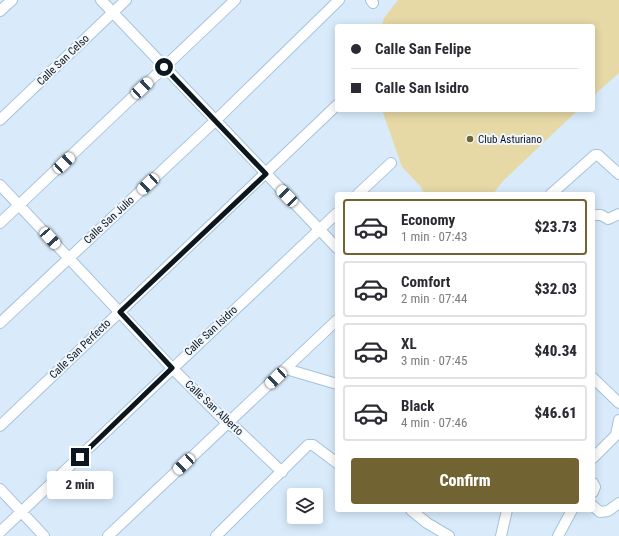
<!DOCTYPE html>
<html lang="en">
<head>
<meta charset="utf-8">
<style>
	:root { --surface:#fff; --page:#f7f7f7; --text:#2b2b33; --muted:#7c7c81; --line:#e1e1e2; --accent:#726432 }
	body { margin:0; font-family:"Roboto Condensed",sans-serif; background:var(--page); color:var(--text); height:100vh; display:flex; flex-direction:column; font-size:15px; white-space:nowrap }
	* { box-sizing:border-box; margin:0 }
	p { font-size:13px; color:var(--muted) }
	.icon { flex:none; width:22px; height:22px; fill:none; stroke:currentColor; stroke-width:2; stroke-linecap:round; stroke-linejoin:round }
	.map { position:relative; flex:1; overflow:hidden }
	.side { position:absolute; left:335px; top:192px; width:260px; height:320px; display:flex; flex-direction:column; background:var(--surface); border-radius:4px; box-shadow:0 2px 10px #0003 }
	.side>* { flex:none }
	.guide { position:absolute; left:335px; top:24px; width:260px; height:88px; border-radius:4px; box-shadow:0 2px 10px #0003; display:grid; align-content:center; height:88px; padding:0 16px; background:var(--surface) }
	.controls { position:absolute; left:287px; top:488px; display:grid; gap:8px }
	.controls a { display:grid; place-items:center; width:36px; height:36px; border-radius:4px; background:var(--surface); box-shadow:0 2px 10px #0003; font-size:20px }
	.end { position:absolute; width:18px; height:18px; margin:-9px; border:5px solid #0c1720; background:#fff; box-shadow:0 0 0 2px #fff }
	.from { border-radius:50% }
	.bubble { position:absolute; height:28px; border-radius:4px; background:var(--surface); box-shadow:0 2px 10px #0003; font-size:13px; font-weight:800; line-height:28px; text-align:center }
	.car { position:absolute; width:12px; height:24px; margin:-12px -6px; border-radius:5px; box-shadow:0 0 3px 1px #0007; background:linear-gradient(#fff 24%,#345 0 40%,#fff 0 76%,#345 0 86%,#fff 0) }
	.guide b { display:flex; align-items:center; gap:14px; height:38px; font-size:15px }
	.guide b+b { border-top:1px solid var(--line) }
	.guide i { width:10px; height:10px; background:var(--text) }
	ul { padding:7px 0 0; list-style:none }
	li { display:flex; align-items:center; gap:12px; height:56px; margin:0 8px 6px; padding:0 8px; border:2px solid var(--line); border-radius:4px }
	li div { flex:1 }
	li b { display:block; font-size:15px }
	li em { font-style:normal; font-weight:800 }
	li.on { border-color:var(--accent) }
	li>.icon { width:36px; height:36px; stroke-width:1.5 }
	.action { display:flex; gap:8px; margin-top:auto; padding:8px 16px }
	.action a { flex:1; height:46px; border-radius:4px; background:var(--accent); color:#fff; font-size:16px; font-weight:800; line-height:46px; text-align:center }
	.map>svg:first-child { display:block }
	.pitch { fill:#e6d9a6 }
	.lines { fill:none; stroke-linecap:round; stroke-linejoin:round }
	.minor-casing { stroke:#a4c2dc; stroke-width:12 }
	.minor { stroke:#fff; stroke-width:10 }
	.route { stroke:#0c1720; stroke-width:5 }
	.poi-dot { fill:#726432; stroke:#f0f6fc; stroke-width:1.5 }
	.labels { text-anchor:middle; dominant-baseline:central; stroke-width:4; stroke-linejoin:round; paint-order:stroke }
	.street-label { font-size:11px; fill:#0c1720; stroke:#f0f6fc }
	.poi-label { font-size:11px; fill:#0c1720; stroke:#f0f6fc; text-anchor:start }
</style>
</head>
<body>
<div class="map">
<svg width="619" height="536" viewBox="0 0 619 536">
	<rect width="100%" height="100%" fill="#d9ebfb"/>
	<!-- pitch -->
	<path class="pitch" d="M398 0H619V73L593 96V26H382L384 18Z
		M382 110H578L503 181 493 194H424L421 187 402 167Z"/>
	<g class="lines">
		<!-- minor casing -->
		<g class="minor-casing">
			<path id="minor" d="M101 0 337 248
				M371 0 373 3
				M0 11 12 0
				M0 120 126 0
				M0 185 172 368 228 424 237 429 282 472
				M358 194 391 163
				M551 194 595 155H598L619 174
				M593 215H601L608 219 619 214
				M0 223 235 0
				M0 323 215 121 339 0
				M286 369 337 384
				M593 378 619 403
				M0 426 337 105
				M593 458 616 435 619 420
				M593 483 595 487 593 492
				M0 489 44 536
				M593 506 600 512 608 511 619 503
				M411 510 427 523 449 536
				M0 532 337 213
				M108 536 337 320
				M216 536 308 445H313L337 463
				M501 536 507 510
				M558 536 572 510"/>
		</g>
		<!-- minor -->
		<use href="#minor" class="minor"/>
	</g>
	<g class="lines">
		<!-- route -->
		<path class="route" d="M80 457 172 368 120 312 266 174 164 67"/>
	</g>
	<!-- markers -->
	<circle class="poi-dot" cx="470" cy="139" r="4"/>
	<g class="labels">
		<!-- street labels -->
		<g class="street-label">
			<text transform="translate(63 60) rotate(-44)">Calle San Celso</text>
			<text transform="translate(109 220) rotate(-43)">Calle San Julio</text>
			<text transform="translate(211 331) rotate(-43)">Calle San Isidro</text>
			<text transform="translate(80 349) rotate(-44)">Calle San Perfecto</text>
			<text transform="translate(214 408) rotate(43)">Calle San Alberto</text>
		</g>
		<!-- poi labels -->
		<g class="poi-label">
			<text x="478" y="139">Club Asturiano</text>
		</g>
	</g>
</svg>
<div class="controls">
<a><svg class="icon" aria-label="layers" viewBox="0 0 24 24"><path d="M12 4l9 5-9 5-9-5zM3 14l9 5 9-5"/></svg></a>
</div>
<i class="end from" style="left:164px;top:67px"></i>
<i class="end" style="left:80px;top:457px"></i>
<div class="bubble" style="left:47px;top:471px;width:66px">2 min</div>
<i class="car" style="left:142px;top:88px;rotate:47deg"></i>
<i class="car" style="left:64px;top:163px;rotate:47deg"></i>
<i class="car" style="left:148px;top:184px;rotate:227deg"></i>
<i class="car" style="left:287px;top:196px;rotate:316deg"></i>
<i class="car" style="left:50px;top:238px;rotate:138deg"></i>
<i class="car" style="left:276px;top:378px;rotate:227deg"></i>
<i class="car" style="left:184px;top:464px;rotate:227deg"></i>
<div class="guide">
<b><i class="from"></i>Calle San Felipe</b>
<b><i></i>Calle San Isidro</b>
</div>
<section class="side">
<ul>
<li class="on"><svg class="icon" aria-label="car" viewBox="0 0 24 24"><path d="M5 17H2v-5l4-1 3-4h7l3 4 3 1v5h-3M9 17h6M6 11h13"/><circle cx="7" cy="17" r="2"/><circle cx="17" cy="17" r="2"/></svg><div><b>Economy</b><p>1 min · 07:43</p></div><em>$23.73</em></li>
<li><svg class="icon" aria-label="car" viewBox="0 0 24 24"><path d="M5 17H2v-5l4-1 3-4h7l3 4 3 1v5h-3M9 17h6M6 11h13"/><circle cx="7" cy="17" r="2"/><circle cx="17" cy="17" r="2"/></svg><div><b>Comfort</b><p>2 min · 07:44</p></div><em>$32.03</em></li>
<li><svg class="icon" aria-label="car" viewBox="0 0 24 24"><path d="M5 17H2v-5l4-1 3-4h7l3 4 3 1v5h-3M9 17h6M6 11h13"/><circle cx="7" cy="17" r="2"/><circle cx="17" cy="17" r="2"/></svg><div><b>XL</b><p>3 min · 07:45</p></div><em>$40.34</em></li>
<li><svg class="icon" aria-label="car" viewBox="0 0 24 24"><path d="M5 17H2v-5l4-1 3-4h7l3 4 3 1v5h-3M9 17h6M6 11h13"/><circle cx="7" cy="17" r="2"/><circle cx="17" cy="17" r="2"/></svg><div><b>Black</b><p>4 min · 07:46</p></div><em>$46.61</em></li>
</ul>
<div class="action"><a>Confirm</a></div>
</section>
</div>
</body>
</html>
